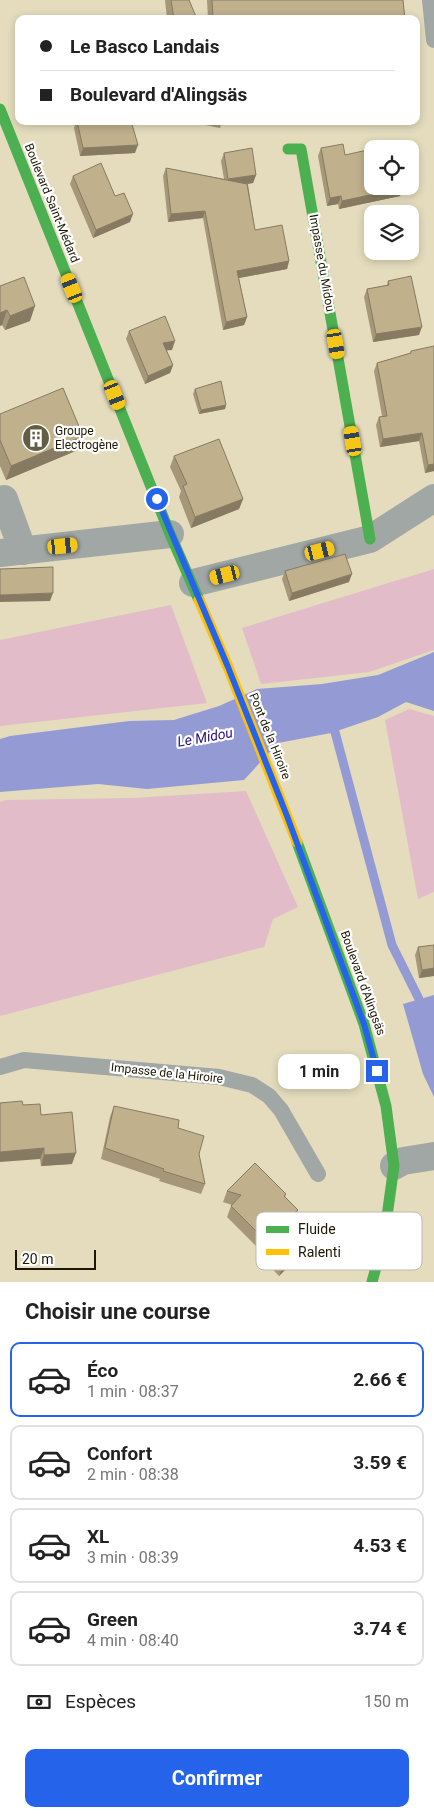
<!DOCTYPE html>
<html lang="fr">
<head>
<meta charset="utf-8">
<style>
	:root { --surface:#fff; --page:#f2f2f2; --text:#222; --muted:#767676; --line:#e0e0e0; --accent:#2563eb }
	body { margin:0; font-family:Roboto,sans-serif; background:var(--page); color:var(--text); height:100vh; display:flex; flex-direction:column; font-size:19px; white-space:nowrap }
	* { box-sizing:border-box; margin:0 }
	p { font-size:16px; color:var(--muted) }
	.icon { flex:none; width:28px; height:28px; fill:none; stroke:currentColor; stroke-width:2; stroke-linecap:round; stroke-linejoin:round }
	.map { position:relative; height:1282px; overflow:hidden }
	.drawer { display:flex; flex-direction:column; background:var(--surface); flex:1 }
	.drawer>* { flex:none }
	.hud { position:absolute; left:15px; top:15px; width:405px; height:110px; border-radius:10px; box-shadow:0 2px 8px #0003; display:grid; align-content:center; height:110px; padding:0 25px; background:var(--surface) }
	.buttons { position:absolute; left:364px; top:140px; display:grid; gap:10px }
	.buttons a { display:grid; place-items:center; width:55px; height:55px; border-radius:10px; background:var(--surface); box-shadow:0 2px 8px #0003; font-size:25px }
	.scale { position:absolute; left:15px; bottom:12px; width:81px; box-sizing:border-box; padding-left:5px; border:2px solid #1d1803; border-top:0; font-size:14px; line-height:18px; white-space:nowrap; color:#1d1803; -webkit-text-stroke:4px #fff; paint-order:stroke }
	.end { position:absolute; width:22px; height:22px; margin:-11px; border:6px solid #2563eb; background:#fff; box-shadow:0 0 0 2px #fff }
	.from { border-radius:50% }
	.bubble { position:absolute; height:35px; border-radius:10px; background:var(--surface); box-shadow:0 2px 8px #0003; font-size:16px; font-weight:700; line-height:35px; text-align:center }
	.car { position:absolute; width:15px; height:30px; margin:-15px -8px; border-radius:6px; box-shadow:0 0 4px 1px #0007; background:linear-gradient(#f5c518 24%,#345 0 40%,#f5c518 0 76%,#345 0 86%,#f5c518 0) }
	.hud b { display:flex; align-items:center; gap:18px; height:48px; font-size:19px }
	.hud b+b { border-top:1px solid var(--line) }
	.hud i { width:12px; height:12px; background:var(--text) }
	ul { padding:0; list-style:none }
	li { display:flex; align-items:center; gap:15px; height:75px; margin:0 10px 8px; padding:0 15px; border:2px solid var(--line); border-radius:10px }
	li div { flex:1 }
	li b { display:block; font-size:19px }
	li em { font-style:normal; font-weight:700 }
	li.active { border-color:var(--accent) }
	li>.icon { width:45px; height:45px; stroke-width:1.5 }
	h2 { padding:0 25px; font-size:22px; line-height:60px }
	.pay { display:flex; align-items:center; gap:12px; height:55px; padding:0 25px; font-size:19px }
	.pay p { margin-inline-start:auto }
	.cta { display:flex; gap:10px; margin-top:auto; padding:10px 25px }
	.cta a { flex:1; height:58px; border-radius:10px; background:var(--accent); color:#fff; font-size:20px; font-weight:700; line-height:58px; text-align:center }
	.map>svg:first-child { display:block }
	.green { fill:#e2bcc8 }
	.water { fill:#949bd4 }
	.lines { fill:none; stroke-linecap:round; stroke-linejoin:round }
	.stream { stroke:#949bd4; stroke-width:9 }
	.lane { stroke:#a1a7a5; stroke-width:16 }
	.street { stroke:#a1a7a5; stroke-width:28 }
	.fast { stroke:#4caf50; stroke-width:11 }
	.slow { stroke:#ffc107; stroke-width:11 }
	.wall { fill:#a59778 }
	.shaded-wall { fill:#867b62 }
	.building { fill:#c0b08c; stroke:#867b62 }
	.route { stroke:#2563eb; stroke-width:6 }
	.labels { text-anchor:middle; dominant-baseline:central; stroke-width:4.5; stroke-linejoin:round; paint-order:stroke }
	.street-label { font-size:12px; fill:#1d1803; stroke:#fff }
	.poi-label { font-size:12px; fill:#1d1803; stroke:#fff; text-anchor:start }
	.water-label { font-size:14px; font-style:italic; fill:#210d81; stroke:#fff }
	.key { fill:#fff; stroke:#bbbab3; stroke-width:1 }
	.key-label { font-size:14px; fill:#1d1803 }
</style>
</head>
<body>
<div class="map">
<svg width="434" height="1282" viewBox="0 0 434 1282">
	<rect width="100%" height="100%" fill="#e4dcbd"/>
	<!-- green -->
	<path class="green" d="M434 569V650L369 672 261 684 242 628Z
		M171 605 207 703 0 726V640Z
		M409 709 434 716V892L418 899 385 720Z
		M246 791 298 907 273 919 264 947 0 1016V802L6 800 133 798Z"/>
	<!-- water -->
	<path class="water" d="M434 652V711L406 702 378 717 331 733 278 743 244 780 147 789 98 784 0 792V739L10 736 129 721 174 720 219 706 257 689 322 684 378 675Z
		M434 995V1097L423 1074 403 1004Z"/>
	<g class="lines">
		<!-- stream -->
		<path class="stream" d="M335 732 392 945 419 999"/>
		<!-- lane -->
		<path class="lane" d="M430 0 434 40
			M0 1067 24 1060 219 1077 252 1085 269 1096 281 1110 318 1174"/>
		<!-- street -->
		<path class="street" d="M4 499 23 551
			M0 553 170 534
			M193 583 370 539 434 498
			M394 1166 403 1161 434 1156"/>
		<!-- fast -->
		<path class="fast" d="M0 109 170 534 199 600
			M288 149H301L370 539
			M297 842 364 1024 386 1106 394 1166 384 1238 372 1282"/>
		<!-- slow -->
		<path class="slow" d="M199 600 228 667 297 842"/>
	</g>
	<!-- wall -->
	<path class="wall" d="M165 0H189L197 19H167Z
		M207 0H403L405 19H208Z
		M76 121H131L135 153 80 156 74 128Z
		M186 121H222L220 128Z
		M321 148 345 155 402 188 400 196 339 209 338 204 327 206 318 156Z
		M224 153 256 175 253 183 248 184 255 230 289 261 287 269 239 278 247 317 244 325 223 330 203 218 168 222 163 176 166 168 224 179 221 161Z
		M73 176 130 222 93 238 70 184Z
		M388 281 419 335 373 342 364 297 367 289 387 285Z
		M0 286 30 321 5 330 2 325 0 326Z
		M129 331 172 350H166L173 365 170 373 145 384 126 339Z
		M411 351 434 471 425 473 419 441 380 447 376 425 379 417 382 416 374 371 377 363 410 353Z
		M195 389 226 405 225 409 199 414 193 394Z
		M0 414 83 436 78 450 6 480 0 466Z
		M174 456 243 499 239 509 191 528 179 497 181 491 170 467Z
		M285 571 349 582 289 601 282 579Z
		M434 945V976L419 978 415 955 418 947Z
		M23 1105 41 1115 72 1164 41 1166 40 1159Z
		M114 1106 178 1128 199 1154 205 1184 201 1194 159 1181 160 1179 101 1159 110 1117Z
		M227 1191 286 1194 285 1197 295 1217 313 1236 309 1246 279 1276 259 1255 260 1250 227 1217 231 1206 232 1205 223 1202Z"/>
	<!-- shaded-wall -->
	<path class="shaded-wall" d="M138 145 135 153 80 156 83 148Z
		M256 175 253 183 225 187 228 179Z
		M402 188 400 196 339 209 342 201Z
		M341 196 338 204 327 206 330 198Z
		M205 211 203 218 168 222 171 214Z
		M133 214 130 222 93 238 96 230Z
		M289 261 287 269 234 279 237 271Z
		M35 306 30 321 5 330 10 316Z
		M7 310 2 325 0 326V313Z
		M247 317 244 325 223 330 226 322Z
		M422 327 419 335 373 342 376 334Z
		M175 341 172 350 160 351 163 343Z
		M173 365 170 373 145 384 148 376Z
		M226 405 225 409 199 414 201 410Z
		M422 433 419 441 380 447 383 439Z
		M83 436 78 450 6 480 11 466Z
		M434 464V471L425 473 428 465Z
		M243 499 239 509 191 528 195 517Z
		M352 574 349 582 289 601 292 593Z
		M53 593 50 601 0 602V595Z
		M434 968V976L419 978 422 970Z
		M44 1148 40 1159 0 1162V1152Z
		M76 1153 72 1164 41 1166 44 1155Z
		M298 1210 294 1221 292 1214Z
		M313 1236 309 1246 279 1276 283 1266Z"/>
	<!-- building -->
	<path class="building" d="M171 0H189L197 19H174Z
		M212 0H403L405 19H213Z
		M77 121H131L138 145 83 148Z
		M343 144 345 155 372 149V186H402V188L342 201 341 196 330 198 321 148Z
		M395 145V149H376Z
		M252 148 256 175 228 179 224 153Z
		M101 163 115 196 124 193 133 214 96 230 73 176Z
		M166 168 247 184 255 230 282 225 289 261 237 271 247 317 226 322 205 211 171 214Z
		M411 276 422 327 376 334 367 289 389 285 388 281Z
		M24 277 35 306 10 316 7 310 0 313V286Z
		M165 316 175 341 163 343 173 365 148 376 129 331Z
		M434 346V464L428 465 422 433 383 439 379 417 387 416 377 363 411 353V351Z
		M221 381 226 405 201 410 195 389Z
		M63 388 83 436 11 466 0 440V414Z
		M219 439 243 499 195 517 183 486 187 484 174 456Z
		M345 554 352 574 292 593 285 571Z
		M53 567V593L0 595V569Z
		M434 945V968L422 970 418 947Z
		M22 1101 23 1105 40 1104 41 1115 72 1112 76 1153 44 1155V1148L0 1152V1103Z
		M114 1106 179 1120 178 1128 204 1136 199 1154 205 1184 163 1171 164 1169 105 1148Z
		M255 1163 286 1194 284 1196 298 1210 292 1214 313 1236 283 1266 263 1244 266 1241 231 1206 241 1195 227 1191Z"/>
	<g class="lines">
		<!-- route -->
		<path class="route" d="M157 499 228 667 287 816 364 1024 377 1071"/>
	</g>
	<!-- icons -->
	<defs>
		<g id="building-disc" transform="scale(1.4375)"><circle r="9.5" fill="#635d44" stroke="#fff"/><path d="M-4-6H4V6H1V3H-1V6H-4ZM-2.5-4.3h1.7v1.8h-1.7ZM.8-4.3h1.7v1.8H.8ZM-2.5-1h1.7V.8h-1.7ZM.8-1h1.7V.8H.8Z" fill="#fff"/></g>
	</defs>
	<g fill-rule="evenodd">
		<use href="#building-disc" x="36" y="438"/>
	</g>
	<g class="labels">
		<!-- street labels -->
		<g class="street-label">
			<text transform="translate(52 203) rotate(68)">Boulevard Saint-Médard</text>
			<text transform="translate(322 263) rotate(80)">Impasse du Midou</text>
			<text transform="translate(270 736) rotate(68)">Pont de la Hiroire</text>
			<text transform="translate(363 983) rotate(70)">Boulevard d'Alingsäs</text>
			<text transform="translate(167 1073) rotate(6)">Impasse de la Hiroire</text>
		</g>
		<!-- poi labels -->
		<g class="poi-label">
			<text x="55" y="431">Groupe<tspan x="55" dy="14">Electrogène</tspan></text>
		</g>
		<!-- water labels -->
		<g class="water-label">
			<text transform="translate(205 737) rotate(-10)">Le Midou</text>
		</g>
	</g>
	<!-- legend -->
	<rect x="256" y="1212" width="166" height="58" rx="8" class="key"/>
	<rect x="266" y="1226" width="23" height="7" fill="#4caf50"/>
	<rect x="266" y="1249" width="23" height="6" fill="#ffc107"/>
	<g class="key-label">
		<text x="298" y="1234">Fluide</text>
		<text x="298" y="1257">Ralenti</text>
	</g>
</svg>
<div class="buttons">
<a><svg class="icon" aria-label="locate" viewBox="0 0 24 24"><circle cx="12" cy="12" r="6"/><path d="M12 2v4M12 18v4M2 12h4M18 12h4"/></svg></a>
<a><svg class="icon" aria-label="layers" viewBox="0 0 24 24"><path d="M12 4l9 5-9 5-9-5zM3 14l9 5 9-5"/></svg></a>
</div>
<div class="scale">20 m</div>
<i class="end from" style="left:157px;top:499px"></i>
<i class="end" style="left:377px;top:1071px"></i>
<div class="bubble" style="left:278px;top:1054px;width:82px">1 min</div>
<i class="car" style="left:72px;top:288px;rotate:338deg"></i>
<i class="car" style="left:336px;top:344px;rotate:170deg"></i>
<i class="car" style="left:115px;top:395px;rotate:158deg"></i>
<i class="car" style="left:353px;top:441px;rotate:350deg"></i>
<i class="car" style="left:63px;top:546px;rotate:84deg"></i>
<i class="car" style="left:320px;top:551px;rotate:76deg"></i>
<i class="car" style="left:225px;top:575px;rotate:256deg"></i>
<div class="hud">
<b><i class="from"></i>Le Basco Landais</b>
<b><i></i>Boulevard d'Alingsäs</b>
</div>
</div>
<section class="drawer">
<h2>Choisir une course</h2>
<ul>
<li class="active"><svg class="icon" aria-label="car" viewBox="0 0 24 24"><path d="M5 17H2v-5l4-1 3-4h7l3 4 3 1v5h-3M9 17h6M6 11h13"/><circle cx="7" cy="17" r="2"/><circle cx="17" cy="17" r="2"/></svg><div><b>Éco</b><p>1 min · 08:37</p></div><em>2.66 €</em></li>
<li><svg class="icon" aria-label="car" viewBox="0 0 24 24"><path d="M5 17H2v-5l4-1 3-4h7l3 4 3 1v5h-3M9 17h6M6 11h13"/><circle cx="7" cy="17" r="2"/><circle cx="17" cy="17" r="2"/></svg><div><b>Confort</b><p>2 min · 08:38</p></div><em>3.59 €</em></li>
<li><svg class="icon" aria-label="car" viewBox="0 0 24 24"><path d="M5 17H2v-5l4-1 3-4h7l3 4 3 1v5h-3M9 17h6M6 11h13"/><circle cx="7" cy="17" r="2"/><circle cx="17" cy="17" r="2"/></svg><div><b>XL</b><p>3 min · 08:39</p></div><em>4.53 €</em></li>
<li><svg class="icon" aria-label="car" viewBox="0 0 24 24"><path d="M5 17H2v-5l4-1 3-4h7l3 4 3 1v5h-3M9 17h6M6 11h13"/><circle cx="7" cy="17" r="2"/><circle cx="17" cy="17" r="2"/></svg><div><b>Green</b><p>4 min · 08:40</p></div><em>3.74 €</em></li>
</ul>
<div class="pay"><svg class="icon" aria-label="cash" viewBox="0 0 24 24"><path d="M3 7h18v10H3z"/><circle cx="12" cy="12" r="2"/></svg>Espèces<p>150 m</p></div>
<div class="cta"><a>Confirmer</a></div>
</section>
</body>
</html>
